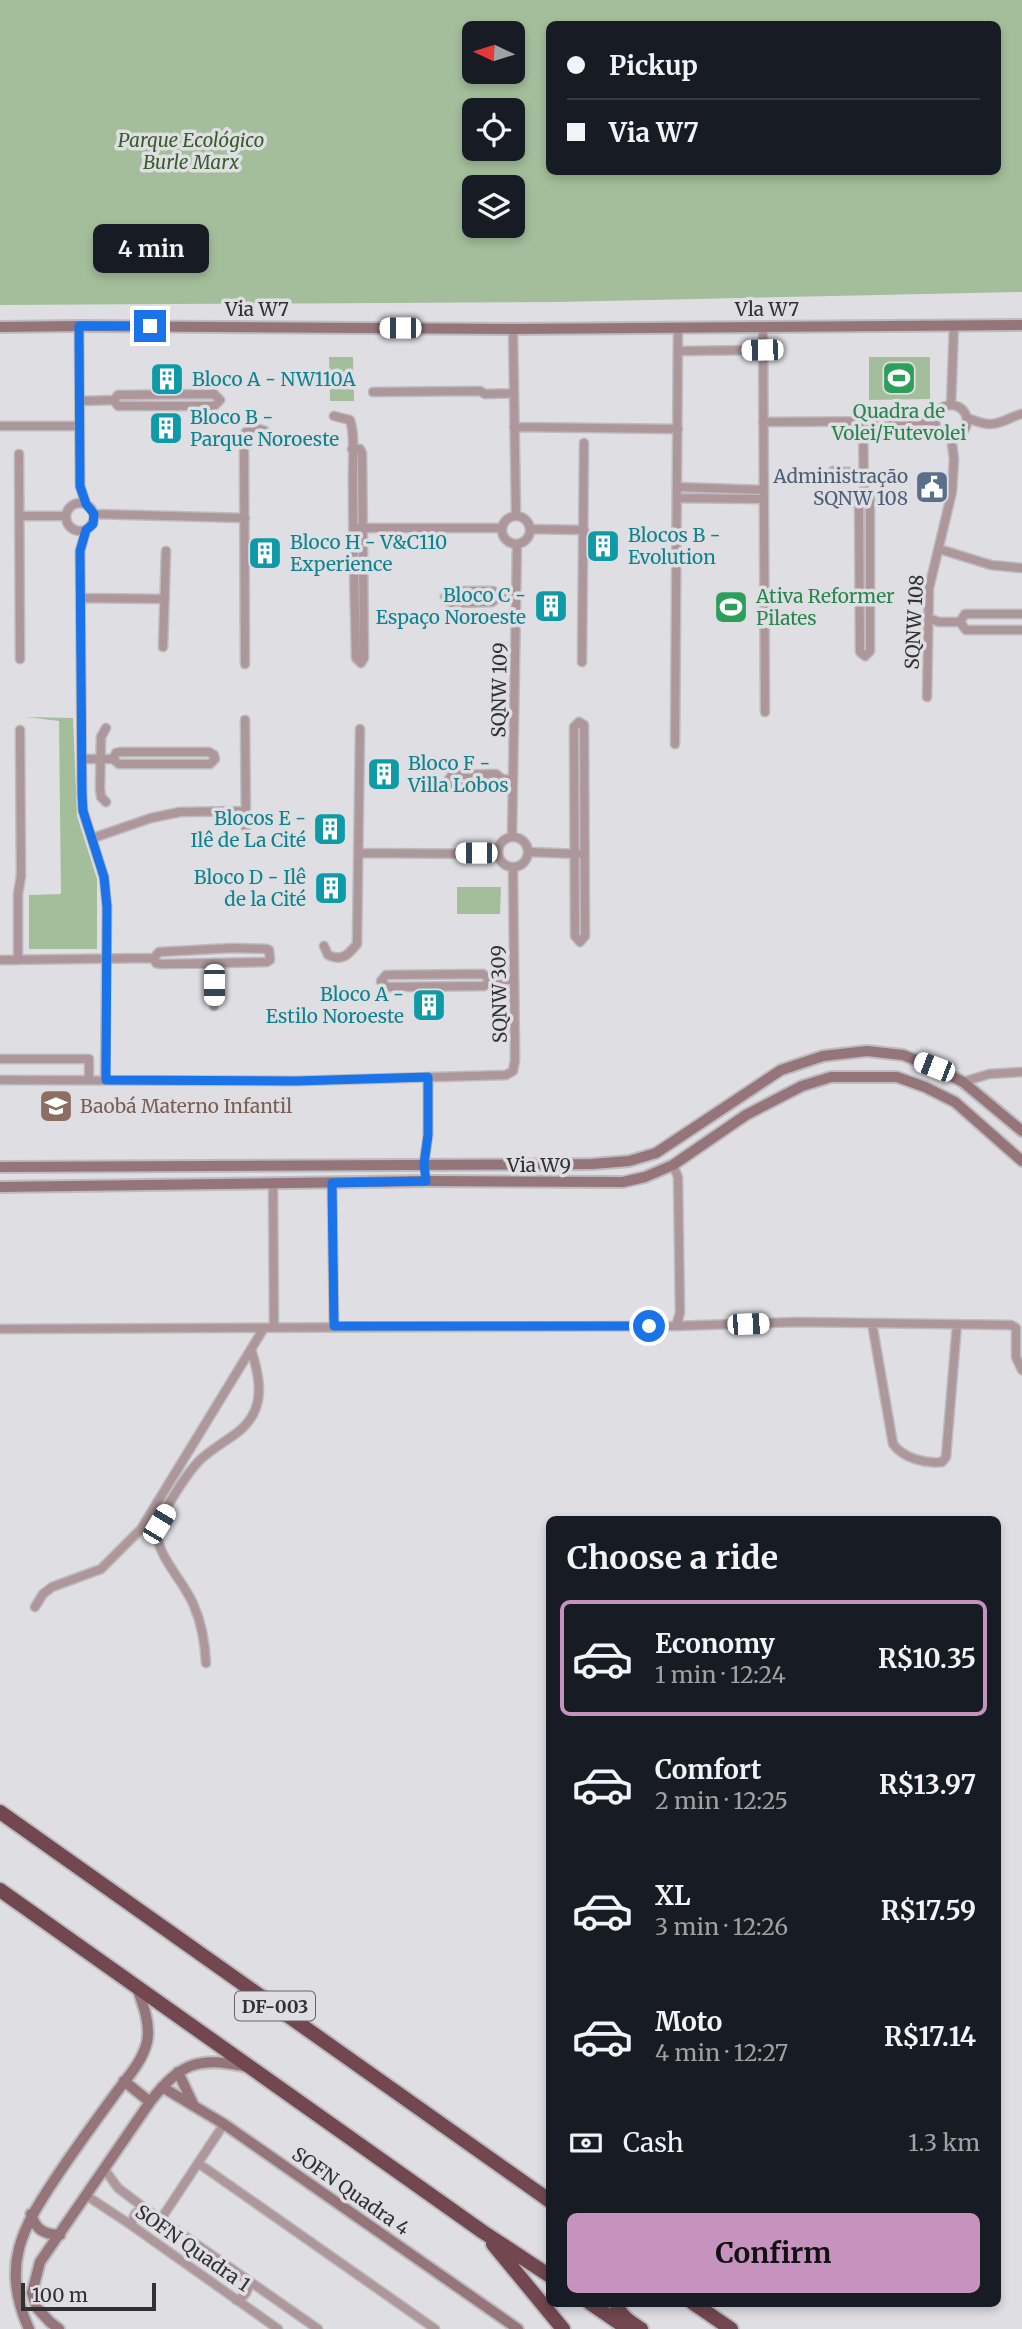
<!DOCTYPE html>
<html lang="en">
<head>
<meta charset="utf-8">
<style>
	:root { --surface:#171b24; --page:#20242c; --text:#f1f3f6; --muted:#9ea1a6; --line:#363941; --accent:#c692be }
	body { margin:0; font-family:Merriweather,serif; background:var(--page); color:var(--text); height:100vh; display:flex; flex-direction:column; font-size:26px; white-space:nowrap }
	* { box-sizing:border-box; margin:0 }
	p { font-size:23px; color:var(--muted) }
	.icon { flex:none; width:38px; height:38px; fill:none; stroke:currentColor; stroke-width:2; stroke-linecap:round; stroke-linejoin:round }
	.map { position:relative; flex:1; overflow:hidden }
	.drawer { position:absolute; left:546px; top:1516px; width:455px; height:791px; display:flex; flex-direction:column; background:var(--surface); border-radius:10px; box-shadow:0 4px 10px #0003 }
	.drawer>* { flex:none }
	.hud { position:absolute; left:546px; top:21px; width:455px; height:154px; border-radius:10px; box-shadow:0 4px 10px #0003; display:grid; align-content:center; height:154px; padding:0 21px; background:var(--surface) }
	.needle { width:46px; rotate:274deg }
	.fabs { position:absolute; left:462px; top:21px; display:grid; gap:14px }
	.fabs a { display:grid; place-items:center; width:63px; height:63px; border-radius:10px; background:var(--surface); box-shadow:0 4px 10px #0003; font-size:35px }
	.scale { position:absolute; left:21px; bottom:18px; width:135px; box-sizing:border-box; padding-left:7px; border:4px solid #313133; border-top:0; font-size:19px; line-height:24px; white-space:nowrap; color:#313133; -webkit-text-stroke:5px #dedee3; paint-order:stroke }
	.end { position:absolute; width:32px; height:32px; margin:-16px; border:9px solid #1a73e8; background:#fff; box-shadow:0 0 0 4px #fff }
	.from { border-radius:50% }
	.bubble { position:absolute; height:49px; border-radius:10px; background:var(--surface); box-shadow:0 4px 10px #0003; font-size:23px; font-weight:700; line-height:49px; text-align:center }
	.car { position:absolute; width:21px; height:42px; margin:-21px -10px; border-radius:9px; box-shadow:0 0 5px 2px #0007; background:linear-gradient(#fff 24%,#345 0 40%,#fff 0 76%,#345 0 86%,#fff 0) }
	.hud b { display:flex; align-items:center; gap:24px; height:66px; font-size:26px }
	.hud b+b { border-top:2px solid var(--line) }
	.hud i { width:18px; height:18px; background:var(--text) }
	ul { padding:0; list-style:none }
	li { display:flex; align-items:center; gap:21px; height:116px; margin:0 14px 10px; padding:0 7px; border:4px solid transparent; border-radius:10px }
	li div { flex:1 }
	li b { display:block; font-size:26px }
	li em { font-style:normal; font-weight:700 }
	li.selected { border-color:var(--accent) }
	li>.icon { width:63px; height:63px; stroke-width:1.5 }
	h2 { padding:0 21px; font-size:32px; line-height:84px }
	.pay { display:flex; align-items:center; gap:18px; height:77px; padding:0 21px; font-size:26px }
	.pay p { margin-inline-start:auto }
	.cta { display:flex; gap:14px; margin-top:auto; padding:14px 21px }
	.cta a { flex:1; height:80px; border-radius:10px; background:var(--accent); color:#111; font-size:28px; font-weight:700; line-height:80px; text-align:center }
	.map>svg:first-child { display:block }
	.green { fill:#a4be9b; fill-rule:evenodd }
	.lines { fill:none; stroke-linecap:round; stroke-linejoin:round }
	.street-casing { stroke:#bbbbc0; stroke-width:11 }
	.secondary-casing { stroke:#bbbbc0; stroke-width:14 }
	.highway-casing { stroke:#bbbbc0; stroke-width:18 }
	.street { stroke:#ae979a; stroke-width:8 }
	.secondary { stroke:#95757a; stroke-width:10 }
	.highway { stroke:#72474f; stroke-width:14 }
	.route { stroke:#1a73e8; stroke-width:9 }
	.labels { text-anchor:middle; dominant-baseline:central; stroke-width:7; stroke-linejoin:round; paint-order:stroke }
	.shield { fill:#dedee3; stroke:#656568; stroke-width:2 }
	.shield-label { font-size:18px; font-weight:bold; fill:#313133 }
	.park-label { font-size:19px; font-style:italic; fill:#375d2a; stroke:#dedee3 }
	.street-label { font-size:19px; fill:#313133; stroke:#dedee3 }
	.culture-label { font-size:19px; fill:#0d838f; stroke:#dedee3; text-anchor:start }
	.leisure-label { font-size:19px; fill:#27864d; stroke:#dedee3 }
	.service-label { font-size:19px; fill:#4e5e75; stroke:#dedee3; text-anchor:end }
	.education-label { font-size:19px; fill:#785e54; stroke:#dedee3; text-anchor:start }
</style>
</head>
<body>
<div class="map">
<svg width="1022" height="2329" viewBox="0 0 1022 2329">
	<rect width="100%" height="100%" fill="#dedee3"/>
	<!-- green -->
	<path class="green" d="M0 0H1022V292L558 302 0 305ZM550 24H998V172H550ZM474 33H513V72H474ZM513 110V149H474V110ZM474 187H513V226H474Z
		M329 357H353L354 401H330Z
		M869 357H930V399L869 400Z
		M26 717 73 718 77 816 97 879V949H29V895L61 894 59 721Z
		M457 887H501L500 914H457Z"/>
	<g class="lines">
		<!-- street casing -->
		<g class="street-casing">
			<path id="street" d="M79 326 80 486 86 504
				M763 327 765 712
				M513 329 516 515
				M679 351 762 350
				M373 392 480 391 485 394 514 393
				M81 401 114 400 118 395 214 394 220 400 214 406H118L114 400
				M951 405 954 325
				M935 421a16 16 0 1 1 32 0a16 16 0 1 1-32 0Z
				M334 416 350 420C356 437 352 470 353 490 353 546 355 602 356 658L361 663 364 658 362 453 360 449H352
				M967 418C973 420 982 424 989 424 1001 425 1011 416 1022 414
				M863 421 864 497
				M763 422 935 421
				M0 426H80
				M514 427 678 429
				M19 454 20 659
				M833 471 862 473 886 480
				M677 487 763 490
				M864 497 870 499V651L865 656 860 652 859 502Z
				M677 498 764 499
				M66 517a14 14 0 1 1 28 0a14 14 0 1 1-28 0Z
				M94 514 245 518
				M502 530a14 14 0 1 1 28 0a14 14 0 1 1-28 0Z
				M20 516H66
				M358 528H502
				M530 529 584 530
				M86 530 80 551 82 794 83 811 104 877 107 907 105 1080
				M939 549 991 565 1022 568
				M498 597 493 591H449L445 597 450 603 492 602 498 597 516 596
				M82 598 165 599
				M928 618 939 622H960
				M960 622 965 614H1022
				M960 622 966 630H1022
				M163 647 166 551
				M582 662 584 443
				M245 664 244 445 246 432 253 427 265 431 267 442
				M927 697 929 588 952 492 954 459 951 437
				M245 720 246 828
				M579 722 584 725 585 936 580 942 575 936 574 727Z
				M106 728 101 737 100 788 101 797 106 802
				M675 744 678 327
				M82 759H113L119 764H210L215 759 214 755 209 752H120L116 753 113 759
				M502 779 496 787 451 788 447 782 452 775 496 774 502 779 512 780
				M498 852a15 15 0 1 1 30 0a15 15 0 1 1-30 0Z
				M512 837 517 544
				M93 838 151 818 180 812 246 811
				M528 852 578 854
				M358 853 497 854
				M324 946 328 955C342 962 349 954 357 944L360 729
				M0 960 154 958 156 963 161 964 267 962 270 960 269 950 267 949 233 948 159 952 154 958
				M18 960V894L21 876 20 730
				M214 964V1006
				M490 980 484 986 387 987 381 981 386 975 483 974 490 980H514
				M0 1059H89V1079
				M0 1080 296 1081 506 1075 513 1071 515 1060 513 868
				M963 1082 989 1074 1022 1072
				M424 1164 428 1135V1078
				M673 1165 678 1177 680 1313 676 1326
				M332 1183 334 1326
				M273 1184 274 1327
				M872 1323 893 1444C903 1458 925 1464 942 1462L946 1457 957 1324
				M0 1329 676 1326 796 1322 1011 1325 1016 1328V1357L1022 1370
				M35 1607 43 1594 52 1587 101 1569 141 1529 264 1328
				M206 1663C205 1644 202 1624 194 1606 185 1581 150 1551 159 1525 163 1510 188 1472 199 1461 210 1450 225 1442 238 1432 266 1410 261 1380 251 1349
				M198 2163 435 2329
				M105 2170 118 2188 143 2207 318 2329
				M87 2196 131 2225 278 2329
				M161 2219 224 2124
				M131 2225 135 2214 143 2207
				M236 2300C245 2298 249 2290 249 2281"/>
		</g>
		<!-- secondary casing -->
		<g class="secondary-casing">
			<path id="secondary" d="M0 327 79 326 513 329 1022 325
				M0 1167 592 1164 629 1161 656 1153 781 1070 823 1056 867 1051 903 1055 934 1067 963 1082 1022 1131
				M0 1187 427 1181 623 1182 645 1177 673 1165 746 1115 802 1086 831 1077H897L925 1087 955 1102 1022 1161
				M178 2072 193 2104
				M124 2081 150 2102
				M162 2087 224 2124 518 2329
				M31 2214C36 2230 43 2234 60 2235
				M29 2329C0 2266 22 2228 57 2176 75 2149 94 2123 113 2097 125 2080 142 2063 147 2042 151 2023 142 2002 136 1985
				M59 2329 50 2322 37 2308 32 2293 40 2262 150 2102C181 2062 199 2056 247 2067"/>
		</g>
		<!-- highway casing -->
		<g class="highway-casing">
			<path id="highway" d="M0 1812 550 2201
				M0 1890 483 2232 550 2276
				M493 2244 563 2329
				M590 2303 628 2329
				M616 2303C620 2316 630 2322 641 2329
				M693 2303 731 2329"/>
		</g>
		<!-- street -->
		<use href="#street" class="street"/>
		<!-- secondary -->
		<use href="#secondary" class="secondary"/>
		<!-- highway -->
		<use href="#highway" class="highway"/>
	</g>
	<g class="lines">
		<!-- route -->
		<path class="route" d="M150 326H79L80 486 86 504 94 514 93 524 86 530 80 551 82 794 83 811 104 877 107 907 106 1080 296 1081 428 1077V1135L424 1164 426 1181 332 1183 334 1326H649"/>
	</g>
	<!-- icons -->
	<defs>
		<g id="stadium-square" transform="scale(1.75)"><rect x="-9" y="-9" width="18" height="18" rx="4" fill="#2e9e5b" stroke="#dedee3"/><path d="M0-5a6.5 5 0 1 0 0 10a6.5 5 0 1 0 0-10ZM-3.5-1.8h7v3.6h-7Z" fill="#fff"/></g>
		<g id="building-square" transform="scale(1.75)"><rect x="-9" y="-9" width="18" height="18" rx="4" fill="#0f9aa8" stroke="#dedee3"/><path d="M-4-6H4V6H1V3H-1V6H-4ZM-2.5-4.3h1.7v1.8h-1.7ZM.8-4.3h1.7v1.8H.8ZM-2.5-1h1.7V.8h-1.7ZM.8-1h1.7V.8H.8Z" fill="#fff"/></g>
		<g id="civic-square" transform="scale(1.75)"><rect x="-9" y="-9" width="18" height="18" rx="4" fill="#5c6f8a" stroke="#dedee3"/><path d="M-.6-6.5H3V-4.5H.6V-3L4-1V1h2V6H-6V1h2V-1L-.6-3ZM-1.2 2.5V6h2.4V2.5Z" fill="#fff"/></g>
		<g id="school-square" transform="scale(1.75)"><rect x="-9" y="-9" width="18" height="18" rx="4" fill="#8d6e63" stroke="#dedee3"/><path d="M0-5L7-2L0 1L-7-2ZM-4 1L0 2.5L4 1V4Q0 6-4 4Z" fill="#fff"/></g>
	</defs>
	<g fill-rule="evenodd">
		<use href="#stadium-square" x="899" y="378"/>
		<use href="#building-square" x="167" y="379"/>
		<use href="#building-square" x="166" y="428"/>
		<use href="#civic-square" x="932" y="487"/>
		<use href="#building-square" x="603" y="546"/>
		<use href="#building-square" x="265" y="553"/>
		<use href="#building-square" x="551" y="606"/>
		<use href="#stadium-square" x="731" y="607"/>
		<use href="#building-square" x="384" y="774"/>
		<use href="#building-square" x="330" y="829"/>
		<use href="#building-square" x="331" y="888"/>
		<use href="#building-square" x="429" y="1005"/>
		<use href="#school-square" x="56" y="1106"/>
	</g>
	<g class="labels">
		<!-- shield labels -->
		<rect class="shield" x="235" y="1991.5" width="80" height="29" rx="5"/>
		<g class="shield-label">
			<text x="275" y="2006">DF-003</text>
		</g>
		<!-- park labels -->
		<g class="park-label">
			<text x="191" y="140">Parque Ecológico<tspan x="191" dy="22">Burle Marx</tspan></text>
		</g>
		<!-- street labels -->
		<g class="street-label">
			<text x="257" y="309">Via W7</text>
			<text x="767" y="309">Vla W7</text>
			<text transform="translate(914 622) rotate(-87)">SQNW 108</text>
			<text transform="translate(499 690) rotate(-89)">SQNW 109</text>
			<text transform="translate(499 994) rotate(-91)">SQNW 309</text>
			<text x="539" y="1165">Via W9</text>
			<text transform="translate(351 2191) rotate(35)">SOFN Quadra 4</text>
			<text transform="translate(193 2248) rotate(35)">SOFN Quadra 1</text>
		</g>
		<!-- culture labels -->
		<g class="culture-label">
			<text x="192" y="379">Bloco A - NW110A</text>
			<text x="190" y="417">Bloco B -<tspan x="190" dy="22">Parque Noroeste</tspan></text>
			<text x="628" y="535">Blocos B -<tspan x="628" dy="22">Evolution</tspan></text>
			<text x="290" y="542">Bloco H - V&amp;C110<tspan x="290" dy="22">Experience</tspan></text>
			<text x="526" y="595" text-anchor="end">Bloco C -<tspan x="526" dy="22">Espaço Noroeste</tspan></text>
			<text x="408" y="763">Bloco F -<tspan x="408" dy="22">Villa Lobos</tspan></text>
			<text x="306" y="818" text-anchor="end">Blocos E -<tspan x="306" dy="22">Ilê de La Cité</tspan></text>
			<text x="306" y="877" text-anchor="end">Bloco D - Ilê<tspan x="306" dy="22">de la Cité</tspan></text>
			<text x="404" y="994" text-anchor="end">Bloco A -<tspan x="404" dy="22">Estilo Noroeste</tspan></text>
		</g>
		<!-- leisure labels -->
		<g class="leisure-label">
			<text x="899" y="411">Quadra de<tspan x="899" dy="22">Volei/Futevolei</tspan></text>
			<text x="756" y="596" text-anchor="start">Ativa Reformer<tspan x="756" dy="22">Pilates</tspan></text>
		</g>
		<!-- service labels -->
		<g class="service-label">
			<text x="908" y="476">Administração<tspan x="908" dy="22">SQNW 108</tspan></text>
		</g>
		<!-- education labels -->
		<g class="education-label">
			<text x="80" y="1106">Baobá Materno Infantil</text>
		</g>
	</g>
</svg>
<div class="fabs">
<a><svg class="needle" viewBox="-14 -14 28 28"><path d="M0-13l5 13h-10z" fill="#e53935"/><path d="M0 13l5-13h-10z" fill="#9ea1a6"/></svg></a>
<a><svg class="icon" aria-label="locate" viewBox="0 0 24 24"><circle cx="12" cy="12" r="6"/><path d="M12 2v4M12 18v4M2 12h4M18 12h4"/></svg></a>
<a><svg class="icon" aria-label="layers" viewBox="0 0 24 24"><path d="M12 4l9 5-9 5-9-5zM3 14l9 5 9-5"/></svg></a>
</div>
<div class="scale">100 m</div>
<i class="end from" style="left:649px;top:1326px"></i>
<i class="end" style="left:150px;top:326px"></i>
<div class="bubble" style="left:93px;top:224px;width:116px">4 min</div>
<i class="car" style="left:400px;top:328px;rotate:270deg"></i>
<i class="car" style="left:762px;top:350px;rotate:269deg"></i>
<i class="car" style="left:476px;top:853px;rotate:270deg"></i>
<i class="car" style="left:214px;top:985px;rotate:180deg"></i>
<i class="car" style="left:934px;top:1067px;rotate:291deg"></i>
<i class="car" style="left:748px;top:1324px;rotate:88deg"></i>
<i class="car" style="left:159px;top:1524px;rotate:31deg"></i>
<div class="hud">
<b><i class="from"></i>Pickup</b>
<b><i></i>Via W7</b>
</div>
<section class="drawer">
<h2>Choose a ride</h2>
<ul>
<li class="selected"><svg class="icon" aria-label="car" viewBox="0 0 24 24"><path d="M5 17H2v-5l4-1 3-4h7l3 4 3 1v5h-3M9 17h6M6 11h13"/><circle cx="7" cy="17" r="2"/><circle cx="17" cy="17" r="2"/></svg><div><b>Economy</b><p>1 min · 12:24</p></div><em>R$10.35</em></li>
<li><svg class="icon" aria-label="car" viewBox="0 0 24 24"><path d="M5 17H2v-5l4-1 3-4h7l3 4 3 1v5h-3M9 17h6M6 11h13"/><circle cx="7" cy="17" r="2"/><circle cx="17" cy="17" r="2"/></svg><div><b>Comfort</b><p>2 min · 12:25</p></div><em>R$13.97</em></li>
<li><svg class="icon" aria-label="car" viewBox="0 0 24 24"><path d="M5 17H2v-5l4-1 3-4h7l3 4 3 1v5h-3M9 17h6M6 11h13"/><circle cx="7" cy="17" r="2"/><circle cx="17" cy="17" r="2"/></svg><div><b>XL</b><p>3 min · 12:26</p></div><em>R$17.59</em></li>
<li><svg class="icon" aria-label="car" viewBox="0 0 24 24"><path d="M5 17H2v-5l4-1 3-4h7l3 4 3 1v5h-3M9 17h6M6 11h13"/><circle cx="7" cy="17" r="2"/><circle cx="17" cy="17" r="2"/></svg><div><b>Moto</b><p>4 min · 12:27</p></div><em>R$17.14</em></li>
</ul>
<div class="pay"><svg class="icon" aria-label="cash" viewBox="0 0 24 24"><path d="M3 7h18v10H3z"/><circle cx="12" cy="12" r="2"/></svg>Cash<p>1.3 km</p></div>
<div class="cta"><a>Confirm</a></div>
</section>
</div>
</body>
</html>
